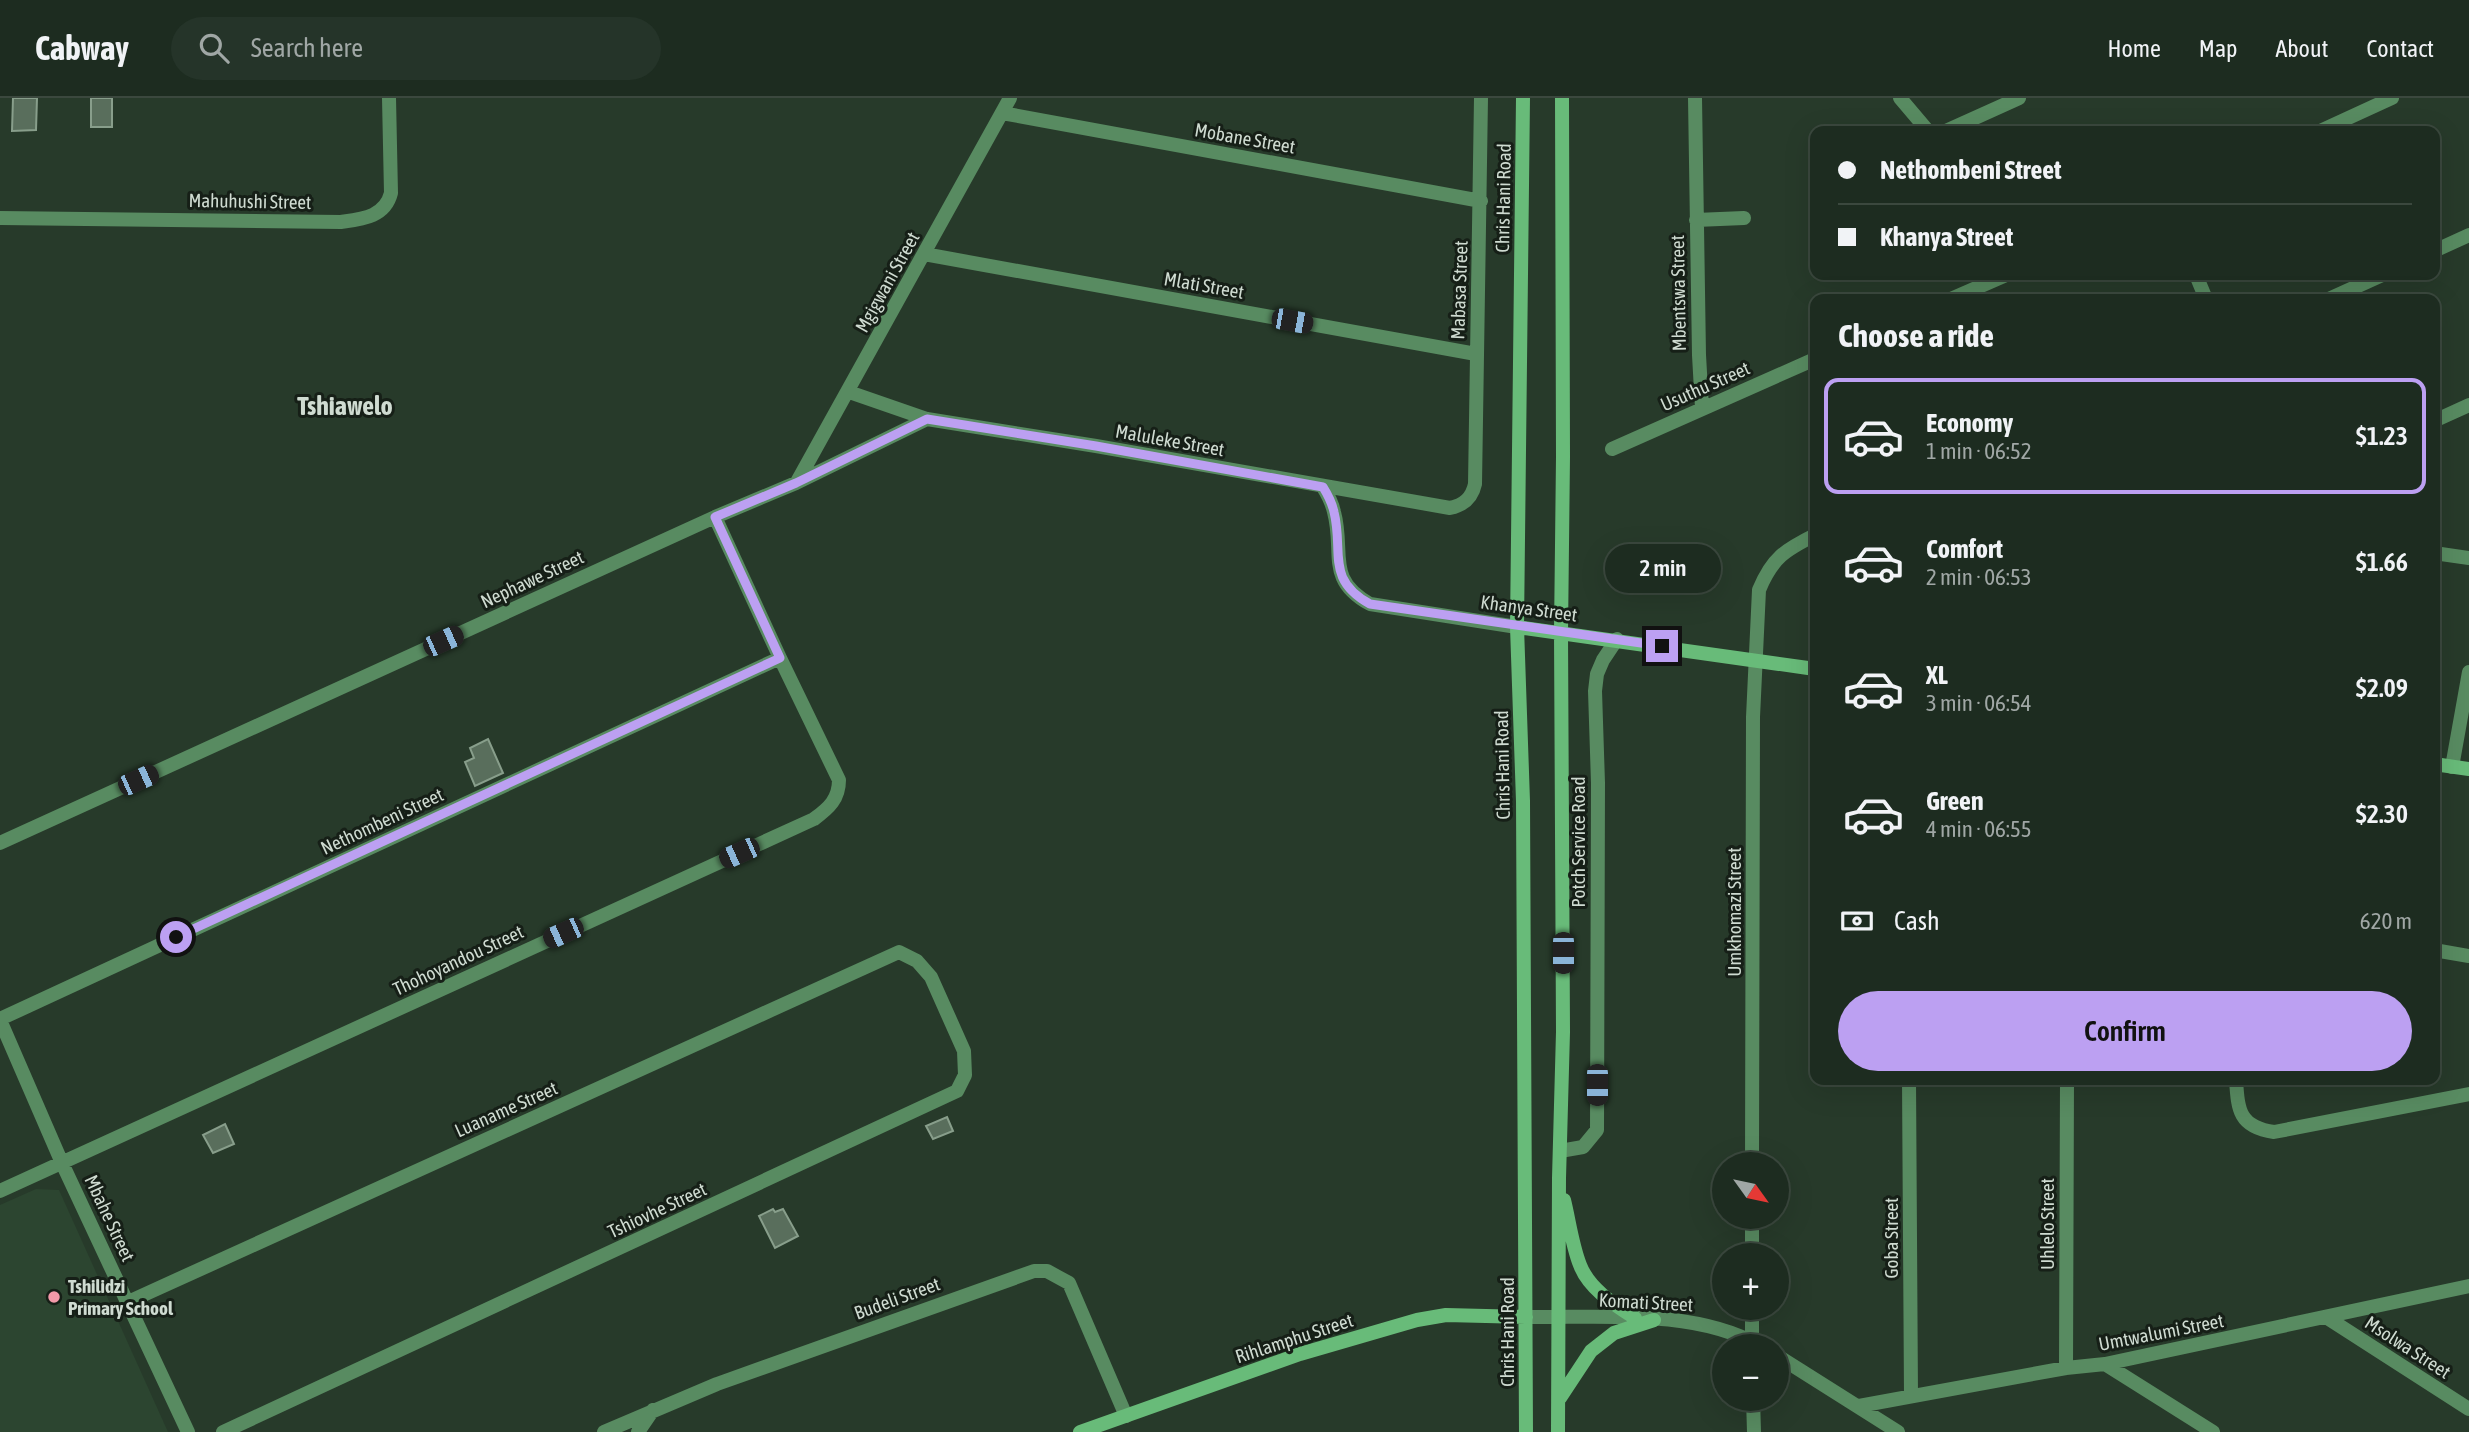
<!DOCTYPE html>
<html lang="en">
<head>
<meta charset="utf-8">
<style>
	:root { --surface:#1d2c20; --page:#253429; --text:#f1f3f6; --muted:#a0a7a5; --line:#3b483e; --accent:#bca0f2 }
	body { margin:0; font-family:"Asap Condensed",sans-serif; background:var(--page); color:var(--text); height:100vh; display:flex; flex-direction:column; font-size:26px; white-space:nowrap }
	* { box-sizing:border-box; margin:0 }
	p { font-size:23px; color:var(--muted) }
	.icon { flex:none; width:38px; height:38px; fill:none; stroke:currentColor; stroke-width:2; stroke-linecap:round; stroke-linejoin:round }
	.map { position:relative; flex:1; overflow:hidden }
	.side { position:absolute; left:1810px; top:196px; width:630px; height:791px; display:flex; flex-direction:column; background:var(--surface); border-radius:14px; box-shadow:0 7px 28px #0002,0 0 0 2px var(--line) }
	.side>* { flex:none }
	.banner { position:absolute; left:1810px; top:28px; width:630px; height:154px; border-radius:14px; box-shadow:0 7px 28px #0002,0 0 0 2px var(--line); display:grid; align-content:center; height:154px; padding:0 28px; background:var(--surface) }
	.needle { width:46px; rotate:123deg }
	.controls { position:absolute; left:1712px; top:1054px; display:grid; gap:14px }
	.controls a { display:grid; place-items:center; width:77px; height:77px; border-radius:50%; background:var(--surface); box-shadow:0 7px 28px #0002,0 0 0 2px var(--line); font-size:35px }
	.end { position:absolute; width:32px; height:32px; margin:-16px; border:9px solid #bca0f2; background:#111; box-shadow:0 0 0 4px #111 }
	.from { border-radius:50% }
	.bubble { position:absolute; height:49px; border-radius:24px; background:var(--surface); box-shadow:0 7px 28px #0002,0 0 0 2px var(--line); font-size:23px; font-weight:600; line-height:49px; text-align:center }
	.car { position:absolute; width:21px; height:42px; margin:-21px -10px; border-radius:9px; box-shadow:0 0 5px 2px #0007; background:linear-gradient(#222 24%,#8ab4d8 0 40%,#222 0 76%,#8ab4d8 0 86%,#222 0) }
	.banner b { display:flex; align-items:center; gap:24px; height:66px; font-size:26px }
	.banner b+b { border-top:2px solid var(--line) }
	.banner i { width:18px; height:18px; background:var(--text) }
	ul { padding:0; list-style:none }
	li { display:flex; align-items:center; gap:21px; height:116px; margin:0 14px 10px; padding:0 14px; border:4px solid transparent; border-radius:14px }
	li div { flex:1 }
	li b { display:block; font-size:26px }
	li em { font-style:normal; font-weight:600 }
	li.active { border-color:var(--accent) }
	li>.icon { width:63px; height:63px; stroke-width:1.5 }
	h2 { padding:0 28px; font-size:32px; line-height:84px }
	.pay { display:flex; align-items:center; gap:18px; height:77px; padding:0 28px; font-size:26px }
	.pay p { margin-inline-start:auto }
	.action { display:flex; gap:14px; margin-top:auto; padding:14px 28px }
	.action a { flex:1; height:80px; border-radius:42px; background:var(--accent); color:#111; font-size:28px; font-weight:600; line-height:80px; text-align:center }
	header { display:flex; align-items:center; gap:42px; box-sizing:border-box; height:98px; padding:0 35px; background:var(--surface); border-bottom:2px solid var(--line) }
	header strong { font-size:33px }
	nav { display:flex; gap:38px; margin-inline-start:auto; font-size:24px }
	.search { width:490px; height:63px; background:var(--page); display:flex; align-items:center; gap:18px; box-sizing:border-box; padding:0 24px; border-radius:38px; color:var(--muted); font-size:26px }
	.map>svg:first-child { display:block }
	.built { fill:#2c4530 }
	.building { fill:#596e5c; stroke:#889e8b; stroke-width:2 }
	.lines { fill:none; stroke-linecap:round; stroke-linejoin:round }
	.street { stroke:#588b61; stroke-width:14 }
	.secondary { stroke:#68bb79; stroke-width:14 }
	.route { stroke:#bca0f2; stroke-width:9 }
	.poi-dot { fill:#f39aa9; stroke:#161f17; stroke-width:2.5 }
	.labels { text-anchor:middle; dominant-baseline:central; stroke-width:6; stroke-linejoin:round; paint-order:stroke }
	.street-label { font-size:19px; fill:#cfdbd1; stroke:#161f17 }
	.poi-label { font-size:19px; font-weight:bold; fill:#cfdbd1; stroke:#161f17; text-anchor:start }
	.district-label { font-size:26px; font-weight:bold; fill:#cfdbd1; stroke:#161f17 }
</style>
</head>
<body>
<header>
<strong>Cabway</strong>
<div class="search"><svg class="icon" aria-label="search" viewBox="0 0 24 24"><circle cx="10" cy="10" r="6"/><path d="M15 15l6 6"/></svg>Search here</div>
<nav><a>Home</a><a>Map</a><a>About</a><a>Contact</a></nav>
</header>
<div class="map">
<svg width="2469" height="1334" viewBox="0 0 2469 1334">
	<rect width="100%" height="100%" fill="#273a2a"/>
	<!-- built -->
	<path class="built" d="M36 1091 59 1092 168 1334H0V1107Z"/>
	<!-- building -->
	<path class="building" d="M13 0H37L36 32 12 33Z
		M91 0H112V29H91Z
		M488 641 503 675 475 688 465 664 474 660 470 650Z
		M947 1019 953 1033 933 1041 926 1028Z
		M225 1026 234 1046 213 1055 203 1037Z
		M773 1111 775 1114 783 1111 798 1138 775 1150 759 1118Z"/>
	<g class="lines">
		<!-- street -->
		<path class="street" d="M1695 0 1699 257 1702 310
			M1900 0 1928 33
			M1002 15 1481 103
			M1946 33 2019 0
			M2320 33 2392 0
			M0 120 341 124C362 121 385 119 391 95L389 0
			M1696 122 1744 120
			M2434 153 2469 137
			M924 156 1476 256
			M2196 177 2206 201
			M1951 201 2006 177
			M2329 201 2382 177
			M849 294 927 321 1096 348 1450 410C1464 407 1472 400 1475 386L1481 0
			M2434 323 2469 307
			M1612 351 1815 261
			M797 384 1010 0
			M1323 389C1328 397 1332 405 1334 414 1345 455 1325 481 1370 506L1517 529
			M2434 455 2469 460
			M2452 669 2469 574
			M0 745 715 419 796 385 927 321
			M2434 852 2469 858
			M0 921 780 560
			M0 922 62 1065 188 1334
			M1909 982 1911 1298
			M2236 982C2238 1012 2239 1029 2274 1034L2469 996
			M1560 1053 1583 1049 1597 1032 1598 685 1595 593 1597 576 1603 562 1617 541
			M1752 1066 1753 619 1759 492C1772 460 1785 452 1815 437
			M0 1093 814 721C829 710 839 701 839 682L780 560 715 419
			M1752 1157V1118
			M128 1204 899 854 917 863 931 879 964 953 965 977 957 993 223 1334
			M1752 1209V1248
			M1526 1219C1599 1220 1695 1210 1760 1248
			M2326 1219 2469 1311
			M1776 1257 1898 1334
			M2105 1266 2213 1334
			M2066 1270 2067 982
			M1753 1300 1754 1334
			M1859 1308 2066 1270 2105 1266 2469 1188
			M604 1334 717 1286 1034 1173H1047L1069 1185 1126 1318
			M638 1334 653 1312"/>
		<!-- secondary -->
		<path class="secondary" d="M1523 0 1517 529 1523 703 1526 1334
			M1517 529 1815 571
			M2434 666 2469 671
			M1564 1102C1569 1122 1572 1147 1580 1167 1589 1191 1615 1207 1635 1220
			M1560 1300 1591 1253 1614 1235 1654 1222
			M1080 1334 1300 1256 1417 1222 1446 1217 1526 1219
			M1558 1334 1559 1080 1563 934 1561 535 1563 359 1562 0"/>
	</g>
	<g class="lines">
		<!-- route -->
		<path class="route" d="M176 839 780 560 715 419 796 385 927 321 1096 348 1323 389C1328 397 1332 405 1334 414 1344 454 1325 481 1370 506L1662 548"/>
	</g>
	<!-- markers -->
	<circle class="poi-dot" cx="54" cy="1199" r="7"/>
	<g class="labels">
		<!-- street labels -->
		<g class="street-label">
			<text transform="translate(1245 40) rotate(10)">Mobane Street</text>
			<text transform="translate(1503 100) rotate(-89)">Chris Hani Road</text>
			<text transform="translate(250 103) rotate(1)">Mahuhushi Street</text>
			<text transform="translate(887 184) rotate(-61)">Mgigwani Street</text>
			<text transform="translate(1204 187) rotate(10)">Mlati Street</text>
			<text transform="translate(1459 192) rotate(-88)">Mabasa Street</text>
			<text transform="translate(1678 195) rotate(-91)">Mbentswa Street</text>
			<text transform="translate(1705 288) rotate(-24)">Usuthu Street</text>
			<text transform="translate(1170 342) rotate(10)">Maluleke Street</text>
			<text transform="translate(532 481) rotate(-25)">Nephawe Street</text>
			<text transform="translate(1529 510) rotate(8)">Khanya Street</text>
			<text transform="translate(1502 667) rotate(-91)">Chris Hani Road</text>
			<text transform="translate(382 723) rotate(-25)">Nethombeni Street</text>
			<text transform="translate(1578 744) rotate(-90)">Potch Service Road</text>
			<text transform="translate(1734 814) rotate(-90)">Umkhomazi Street</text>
			<text transform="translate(458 862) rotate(-25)">Thohoyandou Street</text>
			<text transform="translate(506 1011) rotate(-24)">Luaname Street</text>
			<text transform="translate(657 1112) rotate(-25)">Tshiovhe Street</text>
			<text transform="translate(110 1120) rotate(65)">Mbahe Street</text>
			<text transform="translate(2047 1126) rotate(-90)">Uhlelo Street</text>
			<text transform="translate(1891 1140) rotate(-90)">Goba Street</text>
			<text transform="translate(897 1200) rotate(-20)">Budeli Street</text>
			<text transform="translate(1646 1204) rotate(3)">Komati Street</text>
			<text transform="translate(1507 1234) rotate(-90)">Chris Hani Road</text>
			<text transform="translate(2161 1234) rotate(-11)">Umtwalumi Street</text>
			<text transform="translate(1294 1240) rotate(-18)">Rihlamphu Street</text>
			<text transform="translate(2408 1249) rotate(33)">Msolwa Street</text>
		</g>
		<!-- poi labels -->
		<g class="poi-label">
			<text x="68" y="1188">Tshilidzi<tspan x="68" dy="22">Primary School</tspan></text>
		</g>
		<!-- district labels -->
		<g class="district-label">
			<text x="345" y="308">Tshiawelo</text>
		</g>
	</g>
</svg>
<div class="controls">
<a><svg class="needle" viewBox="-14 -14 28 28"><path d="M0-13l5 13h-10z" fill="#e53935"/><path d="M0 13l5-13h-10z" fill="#a0a7a5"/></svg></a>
<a>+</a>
<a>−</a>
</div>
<i class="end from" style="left:176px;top:839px"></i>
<i class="end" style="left:1662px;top:548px"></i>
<div class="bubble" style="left:1605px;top:446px;width:116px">2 min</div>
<i class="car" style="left:1292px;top:223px;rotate:100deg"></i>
<i class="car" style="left:443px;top:543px;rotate:66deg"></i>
<i class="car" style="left:138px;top:682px;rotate:66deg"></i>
<i class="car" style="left:739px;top:755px;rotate:246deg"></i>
<i class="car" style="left:563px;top:835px;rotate:246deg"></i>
<i class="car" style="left:1563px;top:855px;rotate:180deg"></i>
<i class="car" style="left:1597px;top:987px;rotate:180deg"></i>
<div class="banner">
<b><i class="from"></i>Nethombeni Street</b>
<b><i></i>Khanya Street</b>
</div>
<section class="side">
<h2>Choose a ride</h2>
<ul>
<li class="active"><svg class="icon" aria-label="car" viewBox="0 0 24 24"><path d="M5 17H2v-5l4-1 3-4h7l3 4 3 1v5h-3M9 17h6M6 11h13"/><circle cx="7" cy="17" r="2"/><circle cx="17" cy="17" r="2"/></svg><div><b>Economy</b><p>1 min · 06:52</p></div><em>$1.23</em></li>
<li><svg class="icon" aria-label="car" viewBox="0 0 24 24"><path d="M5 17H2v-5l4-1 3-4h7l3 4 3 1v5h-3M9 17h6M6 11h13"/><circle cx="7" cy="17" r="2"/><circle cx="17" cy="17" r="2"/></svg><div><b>Comfort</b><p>2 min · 06:53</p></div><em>$1.66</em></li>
<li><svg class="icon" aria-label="car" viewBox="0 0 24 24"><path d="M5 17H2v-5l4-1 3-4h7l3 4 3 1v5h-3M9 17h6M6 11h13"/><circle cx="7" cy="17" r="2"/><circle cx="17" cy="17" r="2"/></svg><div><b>XL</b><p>3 min · 06:54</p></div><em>$2.09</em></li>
<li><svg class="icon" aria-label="car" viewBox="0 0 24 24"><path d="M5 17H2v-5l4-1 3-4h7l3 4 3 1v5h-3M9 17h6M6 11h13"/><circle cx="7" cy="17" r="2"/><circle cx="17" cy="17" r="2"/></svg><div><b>Green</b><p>4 min · 06:55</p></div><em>$2.30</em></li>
</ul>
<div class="pay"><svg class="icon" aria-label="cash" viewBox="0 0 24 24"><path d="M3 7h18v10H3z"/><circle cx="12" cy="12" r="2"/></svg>Cash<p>620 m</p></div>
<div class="action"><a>Confirm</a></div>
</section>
</div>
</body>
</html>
